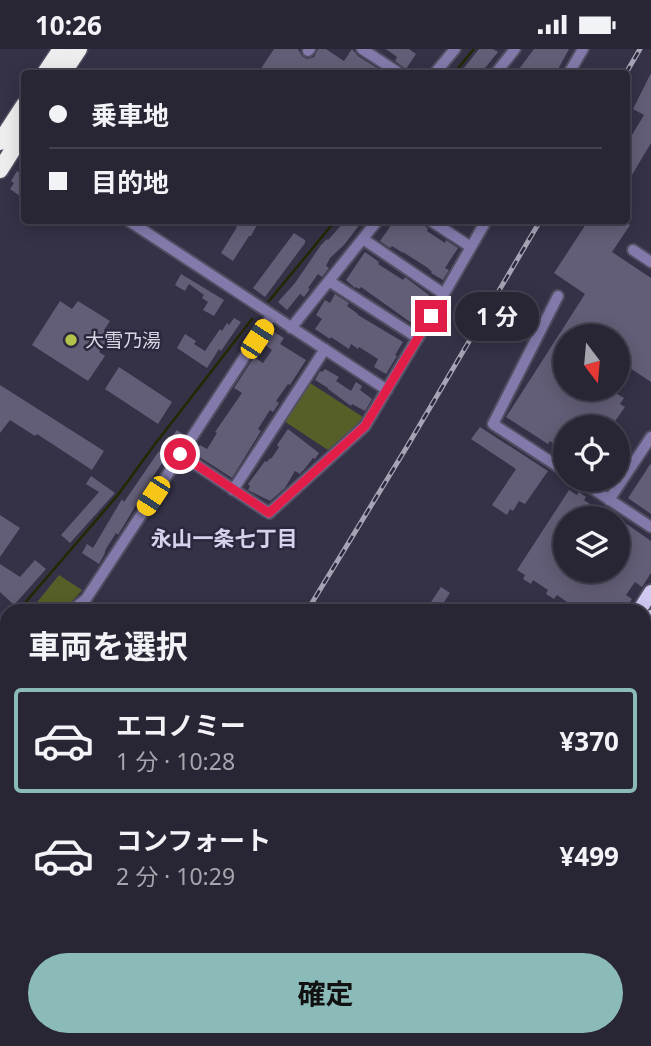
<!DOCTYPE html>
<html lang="ja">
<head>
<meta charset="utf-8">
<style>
	:root { --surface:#282535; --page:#302d3d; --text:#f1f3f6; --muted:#a5a5ad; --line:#444250; --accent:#8bbbb9 }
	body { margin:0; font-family:"Noto Sans","Noto Sans JP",sans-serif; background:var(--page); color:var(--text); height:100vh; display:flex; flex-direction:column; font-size:26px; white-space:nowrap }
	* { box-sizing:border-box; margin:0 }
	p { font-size:23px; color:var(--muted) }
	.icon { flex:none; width:38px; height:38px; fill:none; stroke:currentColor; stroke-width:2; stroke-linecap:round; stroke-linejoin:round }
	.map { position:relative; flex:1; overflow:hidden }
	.sheet { position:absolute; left:0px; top:555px; width:651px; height:443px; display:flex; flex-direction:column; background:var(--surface); border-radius:21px 21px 0 0; box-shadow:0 4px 18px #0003,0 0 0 2px var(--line) }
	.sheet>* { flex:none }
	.hud { position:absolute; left:21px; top:21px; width:609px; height:154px; border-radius:7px; box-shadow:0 4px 18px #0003,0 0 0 2px var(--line); display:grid; align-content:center; height:154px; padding:0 28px; background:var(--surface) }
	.needle { width:46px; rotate:164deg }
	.fabs { position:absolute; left:553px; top:275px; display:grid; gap:14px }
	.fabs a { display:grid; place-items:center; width:77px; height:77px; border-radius:50%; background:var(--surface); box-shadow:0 4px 18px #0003,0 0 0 2px var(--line); font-size:35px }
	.end { position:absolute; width:32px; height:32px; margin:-16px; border:9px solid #e11d48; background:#fff; box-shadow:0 0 0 4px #fff }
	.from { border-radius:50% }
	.bubble { position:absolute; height:49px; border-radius:24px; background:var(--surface); box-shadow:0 4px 18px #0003,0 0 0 2px var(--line); font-size:23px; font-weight:700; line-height:49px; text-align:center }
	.car { position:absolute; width:21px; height:42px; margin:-21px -10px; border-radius:9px; box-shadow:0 0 5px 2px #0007; background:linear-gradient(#f5c518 24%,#345 0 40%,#f5c518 0 76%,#345 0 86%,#f5c518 0) }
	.hud b { display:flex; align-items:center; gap:24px; height:66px; font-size:26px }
	.hud b+b { border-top:2px solid var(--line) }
	.hud i { width:18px; height:18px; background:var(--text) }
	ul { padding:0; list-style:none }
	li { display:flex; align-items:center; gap:21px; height:105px; margin:0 14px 10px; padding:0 14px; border:4px solid transparent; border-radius:7px }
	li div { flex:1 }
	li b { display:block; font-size:26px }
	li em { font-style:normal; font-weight:700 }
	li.active { border-color:var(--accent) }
	li>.icon { width:63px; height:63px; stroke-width:1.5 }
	h2 { padding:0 28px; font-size:32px; line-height:84px }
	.cta { display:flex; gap:14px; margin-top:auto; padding:14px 28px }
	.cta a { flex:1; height:80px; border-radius:42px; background:var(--accent); color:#111; font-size:28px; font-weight:700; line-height:80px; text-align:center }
	.status { display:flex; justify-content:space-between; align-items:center; height:49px; padding:0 35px; background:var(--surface); direction:ltr }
	.status svg { height:19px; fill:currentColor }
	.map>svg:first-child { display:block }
	.green { fill:#575f28 }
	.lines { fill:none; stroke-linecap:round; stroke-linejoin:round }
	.stream { stroke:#242800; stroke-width:2.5 }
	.building { fill:#635e77 }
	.minor-casing { stroke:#524f63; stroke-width:14 }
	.major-casing { stroke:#524f63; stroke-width:18 }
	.highway-casing { stroke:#524f63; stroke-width:19 }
	.minor { stroke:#837aab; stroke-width:10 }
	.major { stroke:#d0c9f1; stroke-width:14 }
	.highway { stroke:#ededed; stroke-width:16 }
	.rail-casing { stroke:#a6a3b4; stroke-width:5 }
	.rail { stroke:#2b273c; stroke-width:2.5; stroke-dasharray:8; stroke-linecap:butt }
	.route { stroke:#e11d48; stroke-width:9 }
	.poi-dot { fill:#b3c24b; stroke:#2b273c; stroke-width:2.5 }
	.labels { text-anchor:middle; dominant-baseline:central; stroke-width:5; stroke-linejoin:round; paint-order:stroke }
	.poi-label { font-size:19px; fill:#d7d5e3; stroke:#2b273c; text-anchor:start }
	.neighbourhood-label { font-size:21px; font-weight:bold; fill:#d6d2ee; stroke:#2b273c }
</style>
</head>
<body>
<div class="status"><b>10:26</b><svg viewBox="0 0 49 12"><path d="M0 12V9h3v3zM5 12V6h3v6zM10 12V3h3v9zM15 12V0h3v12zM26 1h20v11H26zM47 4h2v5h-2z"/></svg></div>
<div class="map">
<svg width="651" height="997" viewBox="0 0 651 997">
	<rect width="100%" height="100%" fill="#353147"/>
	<!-- green -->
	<path class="green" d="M310 334 363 368 357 376 328 401 284 372Z
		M59 526 82 541C63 564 58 562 30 562Z"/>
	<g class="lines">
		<!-- stream -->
		<path class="stream" d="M454 24 474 0
			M269 252 335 172
			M18 562 117 447 155 395 252 270
			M0 582 7 574"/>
	</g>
	<!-- building -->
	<path class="building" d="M274 0H298L302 7 307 10 314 8 318 0H326L344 12 352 0 358 7 385 24H258Z
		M386 0H409L416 5 406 20 395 12 397 8Z
		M479 0H493L498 3 481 24H460Z
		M534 0H569L556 24H516Z
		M651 24V94L626 136V96L644 66 633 60Z
		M24 117V150L10 140 14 134 11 132 17 122 20 124Z
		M227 172H259L251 187H249L233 212 221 204 237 178Z
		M345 172H356L360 175 344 196 330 209 326 217 329 219 322 228 318 225 308 239 310 240 304 248 300 245 287 261 278 253 295 234 321 196 327 190 328 191Z
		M394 172H420L428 180 427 182 445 194 446 191 458 199 445 219 449 221 443 231 431 224 432 223 428 219 403 203V204L392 197 390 199 380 192Z
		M588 172H624L630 176 612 203 651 229V333L618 311V287H565V340H609L624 349 620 355 625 358 611 378H565V402L550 392 548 395 506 368 585 245 554 224Z
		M294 184 305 191V194L265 248 253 239Z
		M365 203 379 213 378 215 403 231 405 228 429 246 418 261 421 263 413 275 361 238 359 240 356 238 355 239 346 231Z
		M181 225 224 251 214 267 203 261 208 253 202 249 204 246 189 235 185 242 175 236Z
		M335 245 349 254 347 257 358 265V266L403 293 395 306 397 307 386 325 374 318 378 310 359 298 358 300 351 295 349 300 331 288 330 290 315 280 322 270 316 266 325 251 330 254Z
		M60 252 72 260 78 252 110 272 104 281 110 286 99 303 105 307 88 332 32 296Z
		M234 269 241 273 221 302 219 300 207 319 177 299 185 285 196 292 194 295 205 302 220 280 222 282 227 274 229 276Z
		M274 283 284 289 280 295 306 311 290 336 288 335 276 352 279 354 273 363 270 361 258 380 261 382 232 429 195 405 200 396 207 400 217 384 215 383 242 344 234 339 254 308 263 314 272 301 265 296Z
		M119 318 172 353 158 375 105 340Z
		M325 320 339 328 336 332 351 342 356 333 362 337 360 341 372 350 365 362 352 355 351 357 328 340V339L315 331 320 322 322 323Z
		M0 336 104 402 92 421 37 385 35 387 10 371 0 384Z
		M480 378 548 422 525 455 519 452 513 462 510 460 507 466 492 456 516 420 471 390Z
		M288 380 319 404 315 410 313 409 303 422H302L300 425 295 422 285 439 270 452 248 441 250 437 248 435 265 412 267 413 270 409 271 410 279 398 277 396Z
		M177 381 184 386 172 405 170 403 156 423 118 486 116 484 106 500 104 506 99 515 82 504 87 495 93 499 122 450 124 453 159 402 160 403Z
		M651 414V465L628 449Z
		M91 427 115 444 70 494 61 486 99 443 86 435Z
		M569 441 577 446 579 443 586 448 584 451 591 456 583 469H565V496L560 504 565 507V522H618V469L651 492V524L642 538 635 533 626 546 632 550 624 562H572L568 559 570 555 557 546 554 550 546 545 548 541 533 531 531 535 523 530 525 526 517 521Z
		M0 466 20 479 0 508Z
		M35 511 46 520 14 556 0 543V515L20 528Z
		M441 538 450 544 438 562H425Z
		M651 601V653L644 664V611Z
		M0 929 7 934V989L2 997H0Z"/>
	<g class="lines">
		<!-- minor casing -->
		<g class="minor-casing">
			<path id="minor" d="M362 0 399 24
				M308 2 310 0
				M435 24 455 0
				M496 24 515 0
				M569 24 583 0
				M129 172 387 341
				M431 172 471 198
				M363 190 444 245
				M633 201 651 213
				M329 232 418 289
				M558 247 493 375 565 422
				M291 279 377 172
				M180 405 269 464 365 377 444 245 486 172
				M578 430 651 478
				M233 441 325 300
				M609 451 651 388
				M71 562 86 550 272 266
				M0 639 7 630
				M644 803 651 808
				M644 970 651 971
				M305 997 310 990
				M529 997 534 990"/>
		</g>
		<!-- major casing -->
		<g class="major-casing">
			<path id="major" d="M639 562 651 543
				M644 579 651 568
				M354 997 358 990
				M370 997 374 990"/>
		</g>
		<!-- highway casing -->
		<g class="highway-casing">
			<path id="highway" d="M45 24 61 0
				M63 24 79 0
				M0 93 24 56
				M0 121 24 83"/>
		</g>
		<!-- minor -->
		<use href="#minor" class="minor"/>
		<!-- major -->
		<use href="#major" class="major"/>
		<!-- highway -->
		<use href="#highway" class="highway"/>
		<!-- rail casing -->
		<g class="rail-casing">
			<path id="rail" d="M626 24 640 0
				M307 562 408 396 540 172
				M45 997 49 990"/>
		</g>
		<!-- rail -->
		<use href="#rail" class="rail"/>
	</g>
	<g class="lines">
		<!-- route -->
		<path class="route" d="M180 405 269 464 365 377 431 267"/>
	</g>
	<!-- markers -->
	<circle class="poi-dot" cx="71" cy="291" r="7"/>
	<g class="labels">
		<!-- poi labels -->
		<g class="poi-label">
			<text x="85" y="291">大雪乃湯</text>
		</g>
		<!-- neighbourhood labels -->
		<g class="neighbourhood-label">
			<text x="224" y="489">永山一条七丁目</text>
		</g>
	</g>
</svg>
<div class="fabs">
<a><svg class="needle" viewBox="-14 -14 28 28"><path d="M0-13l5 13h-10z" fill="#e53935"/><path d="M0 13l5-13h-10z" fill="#a5a5ad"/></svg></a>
<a><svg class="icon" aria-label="locate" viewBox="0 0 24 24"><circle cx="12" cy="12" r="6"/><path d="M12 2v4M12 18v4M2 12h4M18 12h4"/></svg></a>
<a><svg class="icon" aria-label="layers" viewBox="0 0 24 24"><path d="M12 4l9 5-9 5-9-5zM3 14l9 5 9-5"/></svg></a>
</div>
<i class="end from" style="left:180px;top:405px"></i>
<i class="end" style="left:431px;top:267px"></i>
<div class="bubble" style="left:455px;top:243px;width:84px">1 分</div>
<i class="car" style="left:257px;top:290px;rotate:33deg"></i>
<i class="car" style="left:153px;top:447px;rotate:213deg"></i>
<div class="hud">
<b><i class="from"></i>乗車地</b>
<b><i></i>目的地</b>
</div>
<section class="sheet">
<h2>車両を選択</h2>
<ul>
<li class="active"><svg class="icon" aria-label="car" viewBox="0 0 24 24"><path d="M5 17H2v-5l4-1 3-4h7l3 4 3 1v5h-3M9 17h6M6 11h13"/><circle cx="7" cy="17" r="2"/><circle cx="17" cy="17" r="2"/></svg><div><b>エコノミー</b><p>1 分 · 10:28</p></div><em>¥370</em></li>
<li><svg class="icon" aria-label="car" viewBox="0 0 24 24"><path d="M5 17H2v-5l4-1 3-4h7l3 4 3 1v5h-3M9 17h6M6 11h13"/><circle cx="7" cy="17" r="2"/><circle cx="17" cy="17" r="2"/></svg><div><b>コンフォート</b><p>2 分 · 10:29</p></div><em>¥499</em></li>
</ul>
<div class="cta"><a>確定</a></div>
</section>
</div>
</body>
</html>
